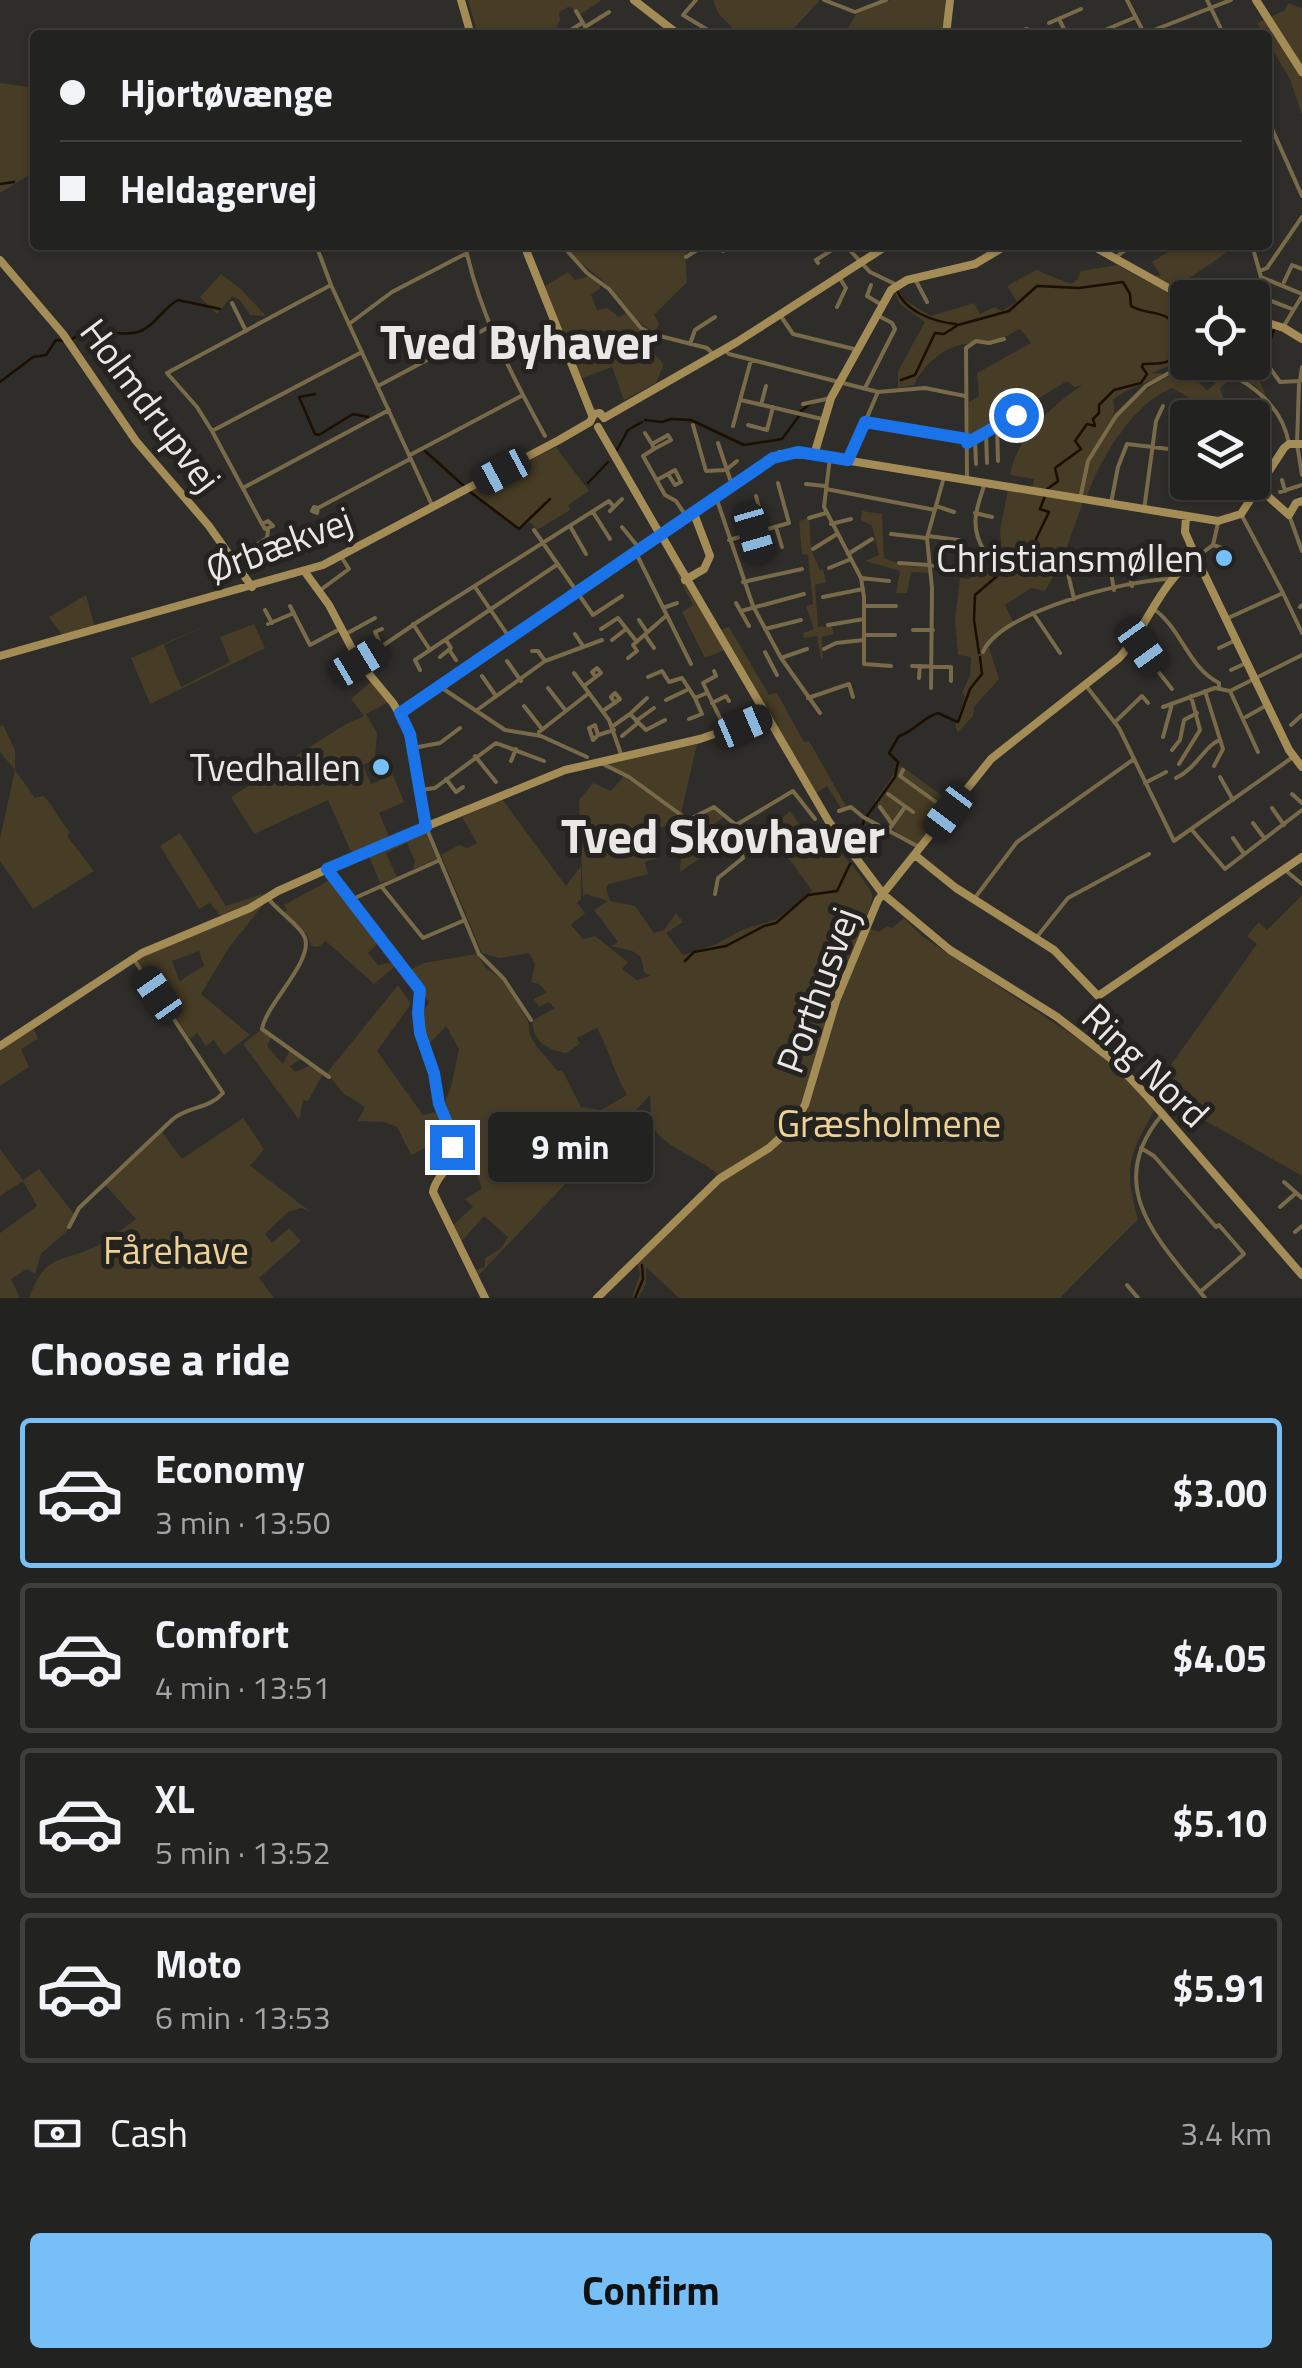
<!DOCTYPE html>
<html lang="en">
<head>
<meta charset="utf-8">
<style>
	:root { --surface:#222220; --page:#2a2a29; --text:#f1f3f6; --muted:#a2a4a5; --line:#3f3f3e; --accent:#77bff7 }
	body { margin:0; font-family:"Titillium Web",sans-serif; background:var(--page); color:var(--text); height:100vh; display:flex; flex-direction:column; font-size:38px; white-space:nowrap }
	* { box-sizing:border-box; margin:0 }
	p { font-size:32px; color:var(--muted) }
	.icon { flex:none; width:55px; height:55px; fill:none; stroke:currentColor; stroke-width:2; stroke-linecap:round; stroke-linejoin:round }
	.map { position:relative; height:1298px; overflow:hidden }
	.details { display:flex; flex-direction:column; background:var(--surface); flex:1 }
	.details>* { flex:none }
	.banner { position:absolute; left:30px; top:30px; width:1242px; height:220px; border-radius:10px; box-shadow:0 2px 8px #0004,0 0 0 2px var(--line); display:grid; align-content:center; height:220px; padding:0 30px; background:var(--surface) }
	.fabs { position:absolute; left:1170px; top:280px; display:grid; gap:20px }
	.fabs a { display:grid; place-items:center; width:100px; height:100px; border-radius:10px; background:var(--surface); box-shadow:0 2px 8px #0004,0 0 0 2px var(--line); font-size:50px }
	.end { position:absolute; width:45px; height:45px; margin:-22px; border:12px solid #1a73e8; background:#fff; box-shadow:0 0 0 5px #fff }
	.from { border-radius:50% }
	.bubble { position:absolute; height:70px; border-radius:10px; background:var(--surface); box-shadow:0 2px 8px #0004,0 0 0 2px var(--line); font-size:32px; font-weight:700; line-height:70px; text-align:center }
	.car { position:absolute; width:30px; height:60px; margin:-30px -15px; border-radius:12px; box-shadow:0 0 8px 2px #0007; background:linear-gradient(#222 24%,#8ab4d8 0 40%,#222 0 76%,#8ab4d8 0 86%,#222 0) }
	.banner b { display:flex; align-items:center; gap:35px; height:95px; font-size:38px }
	.banner b+b { border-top:2px solid var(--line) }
	.banner i { width:25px; height:25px; background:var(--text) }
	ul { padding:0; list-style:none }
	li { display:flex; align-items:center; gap:30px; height:150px; margin:0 20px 15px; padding:0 10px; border:5px solid var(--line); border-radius:10px }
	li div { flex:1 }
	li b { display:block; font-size:38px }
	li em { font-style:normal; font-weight:700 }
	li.selected { border-color:var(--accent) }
	li>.icon { width:90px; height:90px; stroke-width:1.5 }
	h2 { padding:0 30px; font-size:45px; line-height:120px }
	.pay { display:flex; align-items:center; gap:25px; height:110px; padding:0 30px; font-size:38px }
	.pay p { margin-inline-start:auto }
	.button { display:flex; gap:20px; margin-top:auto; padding:20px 30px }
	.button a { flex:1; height:115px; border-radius:10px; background:var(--accent); color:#111; font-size:40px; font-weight:700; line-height:115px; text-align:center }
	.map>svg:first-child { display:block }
	.green { fill:#473c25 }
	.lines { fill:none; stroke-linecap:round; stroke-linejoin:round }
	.stream { stroke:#1a0f00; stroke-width:2.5 }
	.street { stroke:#796a49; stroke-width:4 }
	.secondary { stroke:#a48c56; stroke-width:8 }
	.route { stroke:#1a73e8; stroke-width:12 }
	.poi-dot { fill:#77bff7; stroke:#242320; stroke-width:4 }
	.labels { text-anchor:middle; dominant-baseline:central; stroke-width:10; stroke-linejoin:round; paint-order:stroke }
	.street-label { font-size:38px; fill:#e9e8e6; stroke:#242320 }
	.poi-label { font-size:38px; fill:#e9e8e6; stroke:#242320; text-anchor:end }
	.park-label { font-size:38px; fill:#eed294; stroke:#242320 }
	.district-label { font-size:48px; font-weight:bold; fill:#e9e8e6; stroke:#242320 }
</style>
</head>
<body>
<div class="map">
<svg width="1302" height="1298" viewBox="0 0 1302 1298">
	<rect width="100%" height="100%" fill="#2e2d2a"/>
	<!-- green -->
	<path class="green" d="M468 0H600L601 1 579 15 570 6 559 12 560 20 554 35H478Z
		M713 0H820L788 35H739L718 13Z
		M890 0H946L943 35H844L856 14Z
		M1288 3 1302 8V115L1290 79 1268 42V35H1264L1257 23 1285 10Z
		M0 83 35 88V171L0 193Z
		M564 245H697L685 254 687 282 654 315 659 323 656 333C635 323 627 305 611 289 596 273 577 263 564 245Z
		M1179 245H1233L1235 247 1179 285 1218 297H1192L1154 279 1156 275 1161 276 1152 262Z
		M1117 265 1187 303V324L1180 332 1177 346 1179 350 1171 365 1152 373 1166 374C1149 383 1128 387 1113 400 1121 427 1088 443 1087 469 1103 428 1133 392 1174 374L1176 376 1180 372 1195 378 1207 391 1230 369V363H1238L1239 372 1256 373 1266 396 1255 385 1232 378 1220 388 1230 417 1192 418 1190 398 1172 388C1134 402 1098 462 1087 497L1032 489 1034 479 1010 475C1017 436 1051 407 1082 385L1074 387 1067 381 969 441V402L979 396 977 373 1031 343 1020 329 990 345C957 337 928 356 914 385L898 388V371L925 322 900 304 894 291 898 287 903 299 931 316 974 303 980 314 994 307 1002 311 1017 302 1007 286 1036 270 1071 284 1078 279 1081 271Z
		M568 272 575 280 589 276 600 283V289L591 295 597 310 607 308 619 317 627 313 651 336 647 347 664 364 656 383 624 400 612 367 580 379 552 314 545 286Z
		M221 274 241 289 266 316 250 315 240 300 232 296 217 314 200 297Z
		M556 447 589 491 568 505 570 510 537 530 530 522 519 529 471 491Z
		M1008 490 1082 502V505L1061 563 1045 591 1031 588 1005 605 1013 621 989 647 999 679 974 707 973 716 958 732 955 726 965 697 962 693 970 675 971 657 958 655 955 620 960 578 968 579 1002 553 1000 530Z
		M862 511 882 514 884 558 905 566 928 567 929 573 911 572 907 593H896L900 571 865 561 879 555 872 526 861 520Z
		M809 518 811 549 820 570 823 569 826 582 815 585 818 627 832 626 834 634 822 637 823 659H821L817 636 804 638 803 633 814 629 806 606 813 604 808 555 802 554 799 521Z
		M659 537 725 650 705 658 682 612 693 605Z
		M86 595 95 628 63 636 49 617Z
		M212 623 164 645 181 687 230 662 220 637 254 624 265 648 150 704 131 658Z
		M729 627 769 695 777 693 804 742 809 741 846 806 841 808 827 786 815 794 720 630Z
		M371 682 389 702 366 714 377 733 375 759 363 765 371 784 393 775 404 802 379 813 390 839 353 856 328 800 254 834 231 797 346 724 364 716 351 699Z
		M3 725 15 750V770L35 798 44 796C54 807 59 820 70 832L67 836 94 871 33 909 0 861V839L15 770 0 752V726Z
		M697 744 681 814 629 776 604 763Z
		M900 765 952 803 919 846 898 835 875 801Z
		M624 776 686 820 656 829 653 834 658 858 645 862 648 874 609 884 606 888 610 901 635 906 654 933 664 930 676 913 683 922 666 933 683 955 716 944 742 930 777 919 812 891 793 864 765 833 790 811 807 835 819 829C828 836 871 886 872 894 873 904 866 917 863 926L879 932 887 926 892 928 904 918 922 936 1080 1040 1115 1067 1155 1109C1129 1156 1123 1166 1138 1219L1060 1298H679L646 1267V1284L638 1298H632L640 1274 637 1261 722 1178C704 1158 657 1147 651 1121 650 1113 651 1103 650 1095L477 1277 476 1270 485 1267V1258L500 1249 508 1237 484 1216 460 1243 452 1226 473 1207 465 1199 482 1189 458 1120 450 1124 443 1107 451 1087 459 1049 446 1026 427 1046 420 1017 429 1002 407 971 424 963 477 954 485 967 504 981 528 1021 530 1035 537 1047 558 1071 562 1070 581 1107 601 1110 627 1095C614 1073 609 1050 597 1028L577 1038 580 1044 566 1053C547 1050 533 1041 532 1021L555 1008 549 1002 539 1007 534 999 547 992 539 984 531 982 535 964 529 953 499 958 482 953 441 855 459 845 467 848 477 843 462 817 502 799 566 886 581 866V899L577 903 585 913 571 925 583 939 595 936 628 962 622 969 637 980 650 976 644 972 641 957 632 951 611 946 618 942 594 910 608 901 586 894 583 897 579 800 593 783 611 791Z
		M715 809 725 817 715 823 717 828 708 834 714 843 720 840 723 843 680 872C683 840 679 818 715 809Z
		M180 833 226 906 265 893 249 906 222 918 210 903 199 909 160 846Z
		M426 833 437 859 413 869 415 861 407 843 386 853 397 877 380 883 368 854 413 834 416 837Z
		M330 880 380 941 368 953 378 965 395 962 398 964 374 984 326 941 318 947 311 946 307 934 281 914 287 910 284 905Z
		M1302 895V1176L1162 1096 1163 1076 1257 944 1247 936 1259 922 1267 930Z
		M267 900 228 949 201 994 250 1035 224 1055 214 1040 206 1046 197 1033 190 1039 159 994C177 986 187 974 204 966L199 951 172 961 180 983 159 993 135 958Z
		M398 985 411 1004 377 1051 423 1115 440 1111C451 1135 452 1150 443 1175L429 1146 411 1155 397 1127 384 1122 358 1121 365 1107 343 1093 327 1073Z
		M33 1027 38 1039 21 1049 29 1067 0 1086V1049Z
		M261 1030 271 1038 267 1046 283 1064 290 1050 302 1058 290 1066 295 1072 311 1065 323 1074 308 1101 303 1100 299 1120 243 1044Z
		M243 1118 264 1149 250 1166 311 1212 301 1208 288 1212 265 1234 272 1243 289 1228 301 1241 259 1278 274 1298H29C46 1253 58 1264 95 1247 109 1240 123 1228 136 1219L105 1185 162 1132 182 1159Z
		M0 1149 23 1180 39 1169 74 1214 67 1231 41 1254 35 1274 27 1269 11 1279 20 1298H0V1233L37 1206 23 1181 0 1196Z"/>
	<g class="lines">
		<!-- stream -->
		<path class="stream" d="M0 184 14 182
			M897 290C905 312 935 322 956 324
			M72 339 87 329 97 336C111 330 123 336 138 332 154 327 163 308 178 300L220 309
			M1252 342 1269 343 1274 330
			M901 380 915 375 935 333 944 334 958 325 1009 311 1037 286 1079 288 1123 282 1130 294 1131 306C1150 317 1167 307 1180 332
			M0 382 33 357 46 355 56 340 64 341
			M315 394 299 397 315 434 319 435 353 414 368 417
			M800 412 810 404
			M645 420 662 422 671 419 691 420 744 445 782 439 799 416
			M617 450 628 430 642 422
			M425 451 464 486
			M588 483 608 462
			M1046 490 1058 481 1055 468 1081 449 1075 441 1087 424 1095 426 1093 419 1099 413V405L1114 390 1141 383 1147 374 1142 367 1143 364C1158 363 1170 367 1178 349
			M469 491 519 529 550 499
			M979 653 974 620 975 595 1010 565 1025 562 1049 512 1040 509 1045 496
			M867 816 895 777 898 762 889 753 899 736C915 731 922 718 938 713L958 722 970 689 982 674 980 657
			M855 853 864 820
			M685 961 694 952 726 946 764 926 776 923 808 895 837 891 850 864
			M635 1298 643 1279 642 1265"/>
		<!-- street -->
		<path class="street" d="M696 0 683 15 716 35
			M824 0 855 12 886 0
			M1127 0 1145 35
			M1207 0 1224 35
			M576 11 590 35
			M1060 21 1067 35
			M1049 23 1081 9
			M585 27 609 12
			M566 33 582 23
			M1144 34 1231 0
			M963 35V33
			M1009 35 1027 29
			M1093 35 1136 17
			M1268 120 1302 196
			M1268 209 1272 207
			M316 245 331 285 432 505
			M465 245C479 313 512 376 545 436
			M562 245 587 273 609 289 641 328 652 334 707 348 714 355
			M845 245 870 272 895 284
			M1252 245 1261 277 1257 319
			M755 248 760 245
			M723 251 732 245
			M686 257 705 245
			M1116 257 1132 245
			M818 263 816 260 840 245
			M1260 271 1267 268 1302 217
			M1261 277 1302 294
			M915 279 927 302
			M1228 280 1244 291H1261
			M1284 282 1292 265 1302 269
			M871 285 867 296 882 305
			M1261 297 1292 309
			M232 303 246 331
			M837 307 846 288 839 277
			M780 315 793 334 858 350
			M349 324 392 292 467 253
			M1285 324 1302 296
			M690 344 695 330 715 317
			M724 350 729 354 878 392 925 388 965 396
			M1252 358 1265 361 1280 382 1300 381 1302 367
			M1239 379C1265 394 1284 415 1289 444
			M1299 384 1297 444 1302 475
			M378 386 491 326
			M865 388 895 329 892 323 877 315
			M741 400 822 419
			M803 404 831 398
			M761 405 766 386
			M865 422 967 439
			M693 425 706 471 726 470 737 461
			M748 425 767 430 773 407
			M733 426 751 360
			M997 426 998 461
			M212 431 362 352
			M645 433 652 444
			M986 433 987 463
			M975 439 976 464
			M718 443 732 485
			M967 443 1012 415 1030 425
			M654 449 671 440 668 435 652 444 654 449 643 456 665 495 676 501 686 516
			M410 455 523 395
			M830 457 824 507 861 578 864 597V664L891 666
			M848 461 878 392
			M657 480 675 470 681 482 675 485 668 474
			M967 480 966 348 976 341 989 343 1004 339
			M1282 480 1285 491
			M806 484 825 486
			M243 488 389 410
			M826 489 935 510
			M1280 492 1302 485
			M756 496 765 530
			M1080 499 1088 461 1116 416 1146 386 1188 362
			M717 500 753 606 781 658 820 713
			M1111 503 1118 467 1127 444 1169 449
			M936 506 954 512
			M318 508 317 513 312 511 314 507 318 508 410 459
			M1144 510 1156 421 1163 406
			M610 511 622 499
			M593 512 610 539
			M975 513 992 517
			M1241 514 1283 593
			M1289 515 1302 551
			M809 518 826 513
			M262 524 268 521 273 526 265 529 262 524 212 431 197 407 167 373 331 285
			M831 524 851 519
			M570 526 586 554
			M622 527 639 548
			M776 527 782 547
			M534 530 593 615 622 596
			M754 533 760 554
			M891 534 926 538
			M928 536 959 540
			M729 540 789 523 778 483
			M1213 545 1228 550 1233 562
			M255 546 267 538 268 530
			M813 549 837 534
			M985 552C969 527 976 509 985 483
			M848 554 872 539
			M637 555 691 664
			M1198 556 1213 545 1218 523
			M1065 561 1074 599
			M1109 561 1114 590
			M899 563 973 568
			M829 568 851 559
			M861 578 889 581
			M743 582 802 569
			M1132 586 1126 556 1133 550
			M475 587 509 637
			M319 591 349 569 342 558
			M823 597 863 589
			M736 603 749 626
			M290 606 310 645 340 629
			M864 606H896
			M1300 607 1302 605
			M663 608 677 603
			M265 610 272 623
			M1155 610C1182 630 1188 667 1219 683V689
			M741 611 804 594
			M1033 613 1060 653
			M1226 619 1283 593 1302 633
			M639 620 647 632
			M268 624 294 613
			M413 624 430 650 558 564
			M828 625 864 619
			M382 629 375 632 382 648
			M601 629 618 618 637 642
			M765 629 801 620
			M913 630H933
			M575 634 583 646
			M344 635 375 618
			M645 635 654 648
			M864 635H895
			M612 640 626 629
			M1134 641 1172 689
			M1219 648 1236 640
			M824 649 836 643 864 640
			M450 651 456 660
			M532 651H538L545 661
			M765 652 777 675
			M983 652C1000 611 1130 579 1172 579
			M440 657 451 648 446 640
			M628 658 637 651 633 645 667 615
			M781 658 807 649
			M507 661 521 681
			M359 662 419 621 609 501 614 507
			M912 666 951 667V681
			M420 670 415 660 430 650
			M1231 670 1246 663
			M714 671 716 676 703 683 721 720 722 728
			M574 673 609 720 621 754
			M482 676 496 696
			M648 677 662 671 669 682 682 678 695 698 707 693
			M919 678 920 666
			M439 686 505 730 541 736 587 757
			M584 686 601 673 597 668 592 672 596 677
			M1087 687 1119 728 1174 841 1293 757
			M548 688 566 711
			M931 688 932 588 927 538 944 477
			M1205 691 1223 749 1214 766
			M1230 691 1258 752
			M808 698 849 684 853 697
			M666 700 689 689
			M712 703 726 696 729 701
			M524 706 542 729
			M1163 707 1215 688 1230 691 1302 655
			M477 710 545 661 602 640
			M603 711 620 699 615 693 611 697 615 703
			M630 714 647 698
			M1246 717 1267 705
			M689 719 702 714 695 698
			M636 721 654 708
			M1115 722 1142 696 1148 703
			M1291 725 1302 715
			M613 726 630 714 646 730 665 720
			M539 732 589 693
			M598 735 593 740 589 728 595 725 598 735 614 730
			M622 736 638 723
			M1163 737 1172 704
			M413 748 440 743 460 728
			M1172 750 1180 740 1184 720 1197 713
			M475 756 496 782
			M511 761 516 749
			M603 764 629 777 688 820 714 807 736 825 793 791 815 819
			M1179 764 1200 730 1191 696
			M903 770 900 776 947 810
			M1220 777 1233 800
			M1176 778C1197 768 1206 744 1220 740
			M446 779 456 792 463 787
			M1145 783 1166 772
			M420 790 435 788 496 743 544 761
			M888 794 913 812
			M1292 794 1302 803
			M880 807 892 824
			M1272 808 1284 825
			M839 811 851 807 863 817 917 846
			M1253 823 1265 839
			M426 827 479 954 504 979 531 1020
			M1192 830 1225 869 1302 810
			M888 831 905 807
			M1233 838 1244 854
			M1285 870 1302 884
			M381 886 423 938 465 920
			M715 894 718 878 743 858 733 825
			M267 897C276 910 301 926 305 938 313 962 266 1004 262 1029L329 1077
			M357 897 440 860
			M974 899 1017 842 1134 759
			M1036 938 1068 898 1149 854
			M1161 1116C1102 1187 1160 1242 1205 1298
			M1141 1148 1154 1156 1216 1227 1219 1225 1244 1254 1200 1292
			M1284 1182 1302 1198
			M1280 1207 1296 1193
			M69 1227 79 1208 173 1119C189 1106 209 1109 223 1093L135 961
			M1295 1232 1302 1226
			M1127 1285 1138 1298"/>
		<!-- secondary -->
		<path class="secondary" d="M461 0 471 35
			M634 0 679 35
			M1256 0 1302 72
			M946 35 950 0
			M524 245 592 415
			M1091 245 1188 299
			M0 260 63 334 136 441 209 526 252 587
			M1252 318 1284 328 1302 339
			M604 418 737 342 888 245
			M598 427 661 536
			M814 455 831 398 891 290 907 280 975 264 1007 245
			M1258 492H1263L1289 515 1296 503 1302 501
			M1186 517 1185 532 1196 557 1289 750 1302 767
			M660 533 829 822 883 894 950 950 1057 1017 1114 1061 1146 1095 1302 1275
			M305 572 329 605 359 662 393 703 407 727 426 827
			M685 580 704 569 710 556 693 511
			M0 656 323 565 559 440 590 422 594 414 600 413 604 418
			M400 713 780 454 814 455 1218 521 1241 514 1284 448 1289 444H1302
			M915 855 956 888 1054 950 1098 996 1302 857
			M327 869 421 994C414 1025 428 1047 435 1077 437 1087 437 1098 440 1107 443 1117 450 1126 452 1136 458 1169 436 1172 433 1192L485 1298
			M0 1046 142 953 250 908 278 891 393 840 565 770 700 739 766 716
			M597 1298 719 1179 769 1148 790 1129 805 1105 836 1001 878 900 991 759 1119 658C1148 627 1159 582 1196 558"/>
	</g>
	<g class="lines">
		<!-- route -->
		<path class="route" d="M452 1147 450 1130 439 1104 434 1073 420 1033 418 1013 420 990 327 869 426 827 410 734 400 713 773 458 798 452 848 460 865 422 967 439V443L1016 415"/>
	</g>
	<!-- markers -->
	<g class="poi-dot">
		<circle cx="1224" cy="558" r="10"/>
		<circle cx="381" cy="767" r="10"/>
	</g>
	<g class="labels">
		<!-- street labels -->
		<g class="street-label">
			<text transform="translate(151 405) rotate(53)">Holmdrupvej</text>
			<text transform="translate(279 544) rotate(-20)">Ørbækvej</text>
			<text transform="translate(817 990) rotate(-70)">Porthusvej</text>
			<text transform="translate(1146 1065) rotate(44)">Ring Nord</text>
		</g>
		<!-- poi labels -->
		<g class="poi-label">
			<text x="1204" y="558">Christiansmøllen</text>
			<text x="361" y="767">Tvedhallen</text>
		</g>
		<!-- park labels -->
		<g class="park-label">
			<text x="889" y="1123">Græsholmene</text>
			<text x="176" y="1250">Fårehave</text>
		</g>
		<!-- district labels -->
		<g class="district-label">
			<text x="519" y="341">Tved Byhaver</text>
			<text x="723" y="835">Tved Skovhaver</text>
		</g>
	</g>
</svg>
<div class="fabs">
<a><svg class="icon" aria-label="locate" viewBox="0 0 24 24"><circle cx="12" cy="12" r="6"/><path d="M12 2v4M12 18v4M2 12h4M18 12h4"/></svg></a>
<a><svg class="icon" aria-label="layers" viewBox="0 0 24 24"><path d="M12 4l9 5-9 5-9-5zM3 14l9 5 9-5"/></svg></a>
</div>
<i class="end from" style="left:1016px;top:415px"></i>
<i class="end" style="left:452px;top:1147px"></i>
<div class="bubble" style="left:488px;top:1112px;width:165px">9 min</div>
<i class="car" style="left:502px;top:472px;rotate:242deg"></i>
<i class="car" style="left:754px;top:533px;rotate:164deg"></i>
<i class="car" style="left:1142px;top:647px;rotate:144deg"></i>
<i class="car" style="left:359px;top:662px;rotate:59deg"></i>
<i class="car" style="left:743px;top:726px;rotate:67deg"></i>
<i class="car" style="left:948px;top:812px;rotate:217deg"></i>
<i class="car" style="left:158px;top:994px;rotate:325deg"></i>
<div class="banner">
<b><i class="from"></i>Hjortøvænge</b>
<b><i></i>Heldagervej</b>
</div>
</div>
<section class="details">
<h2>Choose a ride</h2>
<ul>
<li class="selected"><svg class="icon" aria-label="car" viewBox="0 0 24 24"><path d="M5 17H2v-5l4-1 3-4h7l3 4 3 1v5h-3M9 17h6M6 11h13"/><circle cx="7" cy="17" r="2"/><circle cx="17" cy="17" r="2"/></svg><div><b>Economy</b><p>3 min · 13:50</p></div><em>$3.00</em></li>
<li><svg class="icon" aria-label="car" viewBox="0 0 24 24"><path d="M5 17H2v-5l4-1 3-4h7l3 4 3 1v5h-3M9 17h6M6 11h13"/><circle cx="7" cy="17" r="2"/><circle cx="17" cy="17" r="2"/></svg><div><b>Comfort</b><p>4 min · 13:51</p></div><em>$4.05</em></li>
<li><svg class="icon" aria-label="car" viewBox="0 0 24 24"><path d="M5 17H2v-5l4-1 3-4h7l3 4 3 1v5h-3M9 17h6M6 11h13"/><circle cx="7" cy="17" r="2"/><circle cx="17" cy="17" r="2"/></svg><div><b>XL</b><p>5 min · 13:52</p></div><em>$5.10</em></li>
<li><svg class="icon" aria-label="car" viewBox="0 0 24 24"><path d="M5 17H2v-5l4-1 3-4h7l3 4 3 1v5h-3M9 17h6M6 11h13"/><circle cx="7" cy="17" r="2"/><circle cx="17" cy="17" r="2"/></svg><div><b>Moto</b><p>6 min · 13:53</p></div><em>$5.91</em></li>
</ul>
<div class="pay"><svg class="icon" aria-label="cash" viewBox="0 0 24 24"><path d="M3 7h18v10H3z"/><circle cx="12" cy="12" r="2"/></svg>Cash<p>3.4 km</p></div>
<div class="button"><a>Confirm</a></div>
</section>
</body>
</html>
